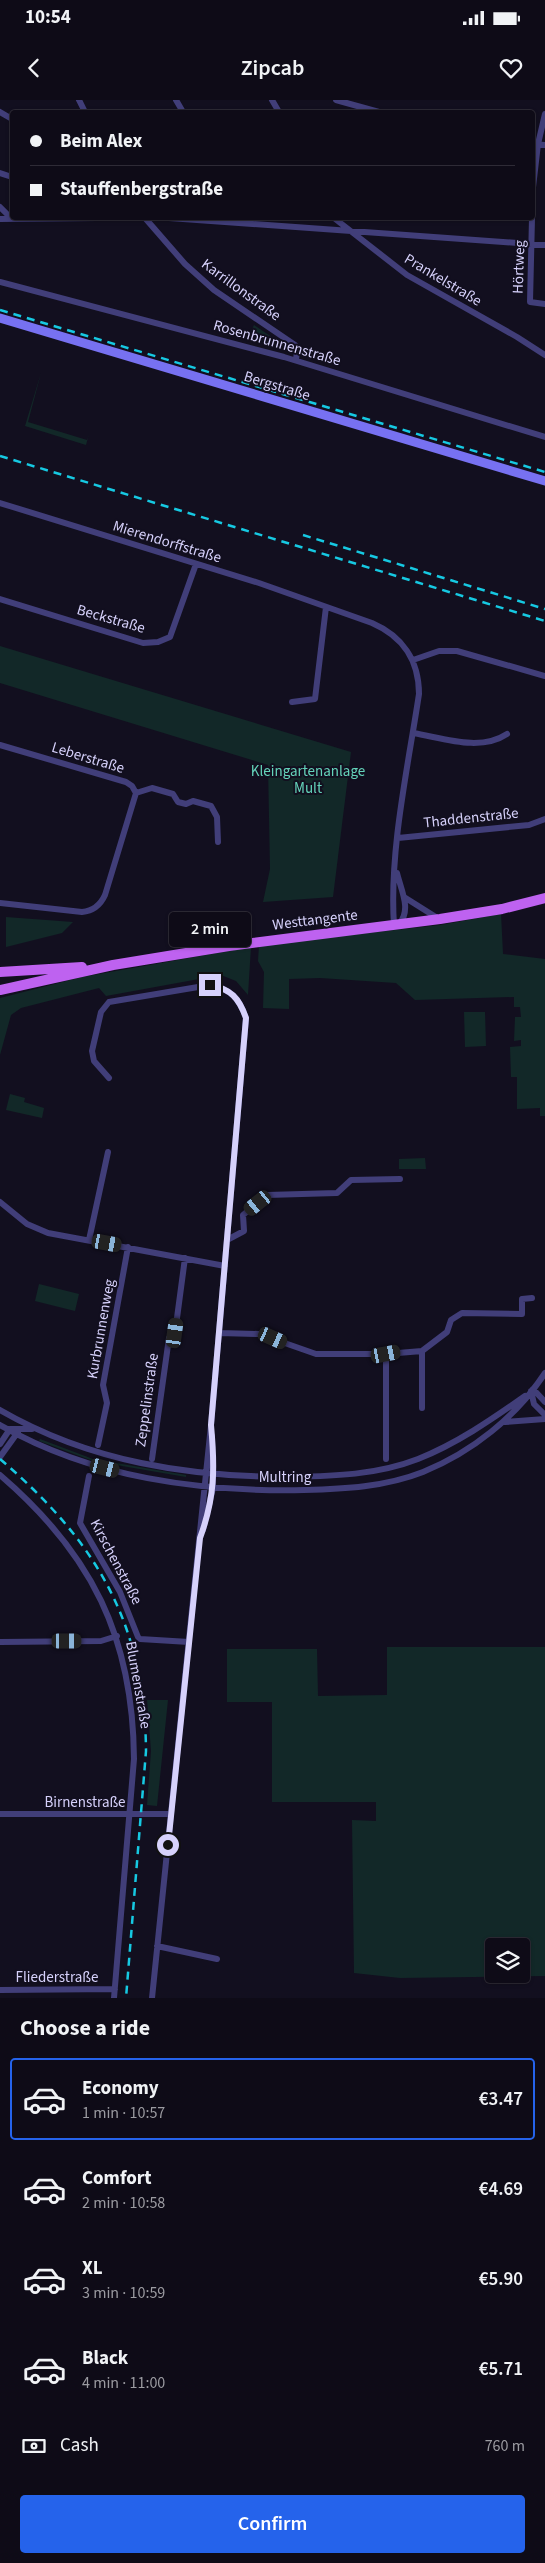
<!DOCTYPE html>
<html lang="en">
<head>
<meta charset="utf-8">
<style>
	:root { --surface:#0e0b17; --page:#171420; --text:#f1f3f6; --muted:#9b9ba1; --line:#2e2b36; --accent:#2563eb }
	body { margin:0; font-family:"Source Sans 3",sans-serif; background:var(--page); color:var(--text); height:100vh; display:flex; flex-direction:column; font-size:19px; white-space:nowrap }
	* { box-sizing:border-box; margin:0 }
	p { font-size:16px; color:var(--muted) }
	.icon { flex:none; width:28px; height:28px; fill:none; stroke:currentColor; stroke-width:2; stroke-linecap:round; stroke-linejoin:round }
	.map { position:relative; height:1898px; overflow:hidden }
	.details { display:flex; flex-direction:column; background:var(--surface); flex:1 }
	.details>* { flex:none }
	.top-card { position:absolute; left:10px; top:10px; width:525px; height:110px; border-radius:5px; box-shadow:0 1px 4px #0004,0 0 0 1px var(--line); display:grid; align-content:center; height:110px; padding:0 20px; background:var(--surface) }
	.fabs { position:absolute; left:485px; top:1838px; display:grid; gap:10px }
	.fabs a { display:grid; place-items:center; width:45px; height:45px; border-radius:5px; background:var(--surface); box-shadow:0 1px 4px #0004,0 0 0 1px var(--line); font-size:25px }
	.end { position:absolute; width:22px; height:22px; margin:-11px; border:6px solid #d6d1fb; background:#111; box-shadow:0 0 0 2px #111 }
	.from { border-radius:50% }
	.bubble { position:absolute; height:35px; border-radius:5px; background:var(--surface); box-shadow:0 1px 4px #0004,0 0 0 1px var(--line); font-size:16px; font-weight:600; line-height:35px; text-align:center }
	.car { position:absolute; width:15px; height:30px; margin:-15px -8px; border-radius:6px; box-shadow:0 0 4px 1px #0007; background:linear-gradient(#222 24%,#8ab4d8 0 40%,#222 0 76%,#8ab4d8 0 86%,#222 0) }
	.top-card b { display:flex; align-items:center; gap:18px; height:48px; font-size:19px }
	.top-card b+b { border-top:1px solid var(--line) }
	.top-card i { width:12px; height:12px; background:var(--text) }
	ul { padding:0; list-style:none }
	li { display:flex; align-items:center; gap:15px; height:82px; margin:0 10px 8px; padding:0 10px; border:2px solid transparent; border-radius:5px }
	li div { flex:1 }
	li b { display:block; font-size:19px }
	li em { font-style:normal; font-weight:600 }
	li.active { border-color:var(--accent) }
	li>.icon { width:45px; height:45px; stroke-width:1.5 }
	h2 { padding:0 20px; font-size:22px; line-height:60px }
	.pay { display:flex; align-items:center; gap:12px; height:55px; padding:0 20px; font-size:19px }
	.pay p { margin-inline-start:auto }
	.button { display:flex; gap:10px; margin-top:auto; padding:10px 20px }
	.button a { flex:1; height:58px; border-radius:5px; background:var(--accent); color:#fff; font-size:20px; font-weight:600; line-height:58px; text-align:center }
	.status { display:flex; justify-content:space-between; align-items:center; height:35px; padding:0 25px; background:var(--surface); direction:ltr }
	.status svg { height:14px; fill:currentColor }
	header { display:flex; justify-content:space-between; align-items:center; height:65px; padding:0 20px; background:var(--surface); font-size:22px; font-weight:600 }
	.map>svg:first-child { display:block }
	.green { fill:#122828; fill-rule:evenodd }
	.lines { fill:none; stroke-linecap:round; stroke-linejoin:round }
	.street { stroke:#413e79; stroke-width:6 }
	.secondary { stroke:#7771f1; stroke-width:9 }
	.primary { stroke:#be62f0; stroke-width:10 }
	.rail { stroke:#16c9e2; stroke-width:2.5; stroke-dasharray:8 6; stroke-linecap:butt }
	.route { stroke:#d6d1fb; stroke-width:6 }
	.labels { text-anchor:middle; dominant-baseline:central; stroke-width:4; stroke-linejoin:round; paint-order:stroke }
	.street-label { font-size:15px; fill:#d6d1fb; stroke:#120f1f }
	.park-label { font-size:15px; fill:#64d3ba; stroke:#120f1f }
</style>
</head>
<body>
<div class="status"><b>10:54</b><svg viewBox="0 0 49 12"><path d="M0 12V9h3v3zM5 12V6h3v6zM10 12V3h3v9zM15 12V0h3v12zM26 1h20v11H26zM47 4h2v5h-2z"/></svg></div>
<header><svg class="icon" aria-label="back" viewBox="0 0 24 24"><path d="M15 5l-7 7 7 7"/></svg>Zipcab<svg class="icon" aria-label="heart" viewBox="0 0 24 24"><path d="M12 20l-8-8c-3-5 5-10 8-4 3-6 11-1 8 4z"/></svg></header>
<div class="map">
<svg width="545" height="1898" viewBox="0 0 545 1898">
	<rect width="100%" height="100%" fill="#120f1f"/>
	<!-- green -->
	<path class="green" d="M254 225 288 248V249L247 239Z
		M41 273 28 322 87 340 89 334 86 345 25 326Z
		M0 546 351 652 333 797 263 802 270 769 268 665 0 583Z
		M501 814 503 854 545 859V1021V1016H540V1008L517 1009V977H511L510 947 521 946V940L514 941 515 917H521L520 907H514V897L415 900 396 883 320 878 289 879V909L263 908 264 872 258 861 259 845 440 825Z
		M6 817 73 822 62 833 6 847Z
		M251 847 248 895 236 881 221 875 106 896 99 888 21 908 11 915 0 955V898L82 877Z
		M464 912H485L486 946 465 947Z
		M10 994 25 998 24 1002 44 1008 42 1018 6 1010Z
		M425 1058 426 1069H399V1059Z
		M39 1184 79 1194 75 1211 35 1201Z
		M40 1339 93 1359 186 1375V1377L93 1361 39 1341Z
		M387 1547H545V1876L400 1878 354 1873 352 1720 376 1721V1702H272V1602H227V1549H317L318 1596 387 1595ZM494 1846H521V1874H494Z
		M147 1600H168L157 1706 147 1705 151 1651Z"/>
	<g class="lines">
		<!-- street -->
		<path class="street" d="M79 0 85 12
			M176 0 183 12
			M272 0 279 12
			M336 0 379 12
			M0 12 12 19
			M532 44 545 45
			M0 73 12 77
			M532 96 538 44 545 14
			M0 107 11 118
			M145 118 185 164 214 190 295 245 297 251 296 260
			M169 118 545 145
			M334 118 407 175 517 237 545 255
			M532 118 530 202 545 204
			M0 119 97 118
			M0 182 284 257 545 337
			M0 403 259 483 372 523C402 536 419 560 419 594 408 667 389 751 394 825
			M0 499 143 543 158 542 170 537 196 464
			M413 560 439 551H457L545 576
			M292 602 315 599 326 507
			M413 633C443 638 480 652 507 634
			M0 645 126 682 132 686 136 693
			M136 693 152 688 173 694 178 702 186 704 193 701 211 706 217 717 218 742
			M398 738 529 725 545 719
			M397 773C401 790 412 810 399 824
			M404 797 439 819
			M0 803 82 812C93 811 100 806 105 795L136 693
			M109 978 94 961 92 951 101 912 109 902 210 885C231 889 239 898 246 918L211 1325 152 1898
			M0 1102 27 1124 48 1133 225 1166
			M89 1140 108 1052
			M227 1140 244 1131 243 1115 267 1095 337 1093 351 1080 400 1079
			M219 1233 259 1234 316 1254H386L422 1251 447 1232 451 1220 462 1213 522 1214V1199L532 1198
			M422 1251V1308
			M386 1254V1359
			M533 1289 545 1302
			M531 1291 534 1304 545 1315
			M0 1310C90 1362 189 1377 291 1377 334 1376 377 1375 418 1359 456 1344 491 1320 525 1296
			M505 1322 545 1319
			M0 1325C93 1378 199 1392 304 1390 344 1389 385 1387 423 1372 472 1352 516 1317 545 1273
			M0 1344 10 1329H32
			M98 1345 107 1303 103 1285 128 1147
			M0 1357 18 1332
			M152 1359 169 1238 175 1233 185 1158
			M0 1375C92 1454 133 1537 134 1659L114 1898
			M89 1376 80 1423 120 1492 138 1537 140 1539 189 1542
			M203 1430 213 1388 212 1336
			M0 1542 101 1541 117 1536
			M0 1714H171
			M157 1846 217 1859
			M0 1890 115 1889"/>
		<!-- secondary -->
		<path class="secondary" d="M0 218 545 381"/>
		<!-- primary -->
		<path class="primary" d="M0 872 82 867
			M0 890 113 865 229 846 440 819 502 809 545 798"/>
		<!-- rail -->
		<path class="rail" d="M0 210 545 372
			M0 356 545 521
			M303 435 545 509
			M0 1359C96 1441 145 1523 146 1651L126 1898"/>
	</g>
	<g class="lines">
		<!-- route -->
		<path class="route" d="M168 1745 200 1438C215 1397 215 1368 211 1325L246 918C239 898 231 889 210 885"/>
	</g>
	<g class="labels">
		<!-- street labels -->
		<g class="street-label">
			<text transform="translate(519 167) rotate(-88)">Hörtweg</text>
			<text transform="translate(443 180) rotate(31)">Prankelstraße</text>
			<text transform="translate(241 190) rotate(36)">Karrillonstraße</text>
			<text transform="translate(277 243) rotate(16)">Rosenbrunnenstraße</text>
			<text transform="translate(277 286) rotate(17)">Bergstraße</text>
			<text transform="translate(167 442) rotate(17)">Mierendorffstraße</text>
			<text transform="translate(111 519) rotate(16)">Beckstraße</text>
			<text transform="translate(88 658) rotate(17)">Leberstraße</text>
			<text transform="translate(471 718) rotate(-6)">Thaddenstraße</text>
			<text transform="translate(315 820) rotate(-7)">Westtangente</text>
			<text transform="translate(101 1229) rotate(-80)">Kurbrunnenweg</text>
			<text transform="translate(147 1300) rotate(-82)">Zeppelinstraße</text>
			<text x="285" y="1377">Multring</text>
			<text transform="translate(116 1462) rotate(62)">Kirschenstraße</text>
			<text transform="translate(138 1585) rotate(80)">Blumenstraße</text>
			<text x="85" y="1702">Birnenstraße</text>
			<text x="57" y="1877">Fliederstraße</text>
		</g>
		<!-- park labels -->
		<g class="park-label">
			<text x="308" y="671">Kleingartenanlage<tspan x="308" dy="17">Mult</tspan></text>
		</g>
	</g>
</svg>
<div class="fabs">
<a><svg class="icon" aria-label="layers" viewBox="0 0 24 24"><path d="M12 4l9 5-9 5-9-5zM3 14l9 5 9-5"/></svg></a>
</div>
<i class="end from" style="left:168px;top:1745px"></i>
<i class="end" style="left:210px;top:885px"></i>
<div class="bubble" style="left:169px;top:812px;width:82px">2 min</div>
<i class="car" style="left:258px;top:1103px;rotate:231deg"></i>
<i class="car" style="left:107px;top:1143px;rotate:100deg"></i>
<i class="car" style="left:175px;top:1233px;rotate:8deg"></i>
<i class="car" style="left:273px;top:1238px;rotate:114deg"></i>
<i class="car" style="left:386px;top:1254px;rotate:79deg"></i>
<i class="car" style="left:105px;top:1368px;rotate:104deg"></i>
<i class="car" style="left:67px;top:1541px;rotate:90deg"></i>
<div class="top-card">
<b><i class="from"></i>Beim Alex</b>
<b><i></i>Stauffenbergstraße</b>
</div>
</div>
<section class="details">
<h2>Choose a ride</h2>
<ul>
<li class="active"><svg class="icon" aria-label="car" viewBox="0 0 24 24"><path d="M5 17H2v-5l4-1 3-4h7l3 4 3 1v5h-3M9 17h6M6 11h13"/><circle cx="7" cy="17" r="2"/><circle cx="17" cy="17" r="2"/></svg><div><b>Economy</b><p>1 min · 10:57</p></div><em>€3.47</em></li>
<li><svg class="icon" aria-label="car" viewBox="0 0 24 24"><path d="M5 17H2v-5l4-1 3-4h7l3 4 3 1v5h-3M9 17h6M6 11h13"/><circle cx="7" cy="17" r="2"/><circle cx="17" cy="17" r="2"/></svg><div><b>Comfort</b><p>2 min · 10:58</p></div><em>€4.69</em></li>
<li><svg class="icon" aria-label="car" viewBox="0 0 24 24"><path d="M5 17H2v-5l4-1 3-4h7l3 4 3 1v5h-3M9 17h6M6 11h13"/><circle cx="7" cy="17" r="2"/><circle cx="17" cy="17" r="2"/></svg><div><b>XL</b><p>3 min · 10:59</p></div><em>€5.90</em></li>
<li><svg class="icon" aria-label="car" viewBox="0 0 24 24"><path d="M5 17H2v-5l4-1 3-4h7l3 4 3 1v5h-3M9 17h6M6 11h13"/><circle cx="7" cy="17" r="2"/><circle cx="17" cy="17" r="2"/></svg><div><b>Black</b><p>4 min · 11:00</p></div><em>€5.71</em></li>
</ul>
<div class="pay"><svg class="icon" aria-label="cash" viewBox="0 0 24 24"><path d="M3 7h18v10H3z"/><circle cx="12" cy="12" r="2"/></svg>Cash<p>760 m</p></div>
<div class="button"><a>Confirm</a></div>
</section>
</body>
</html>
